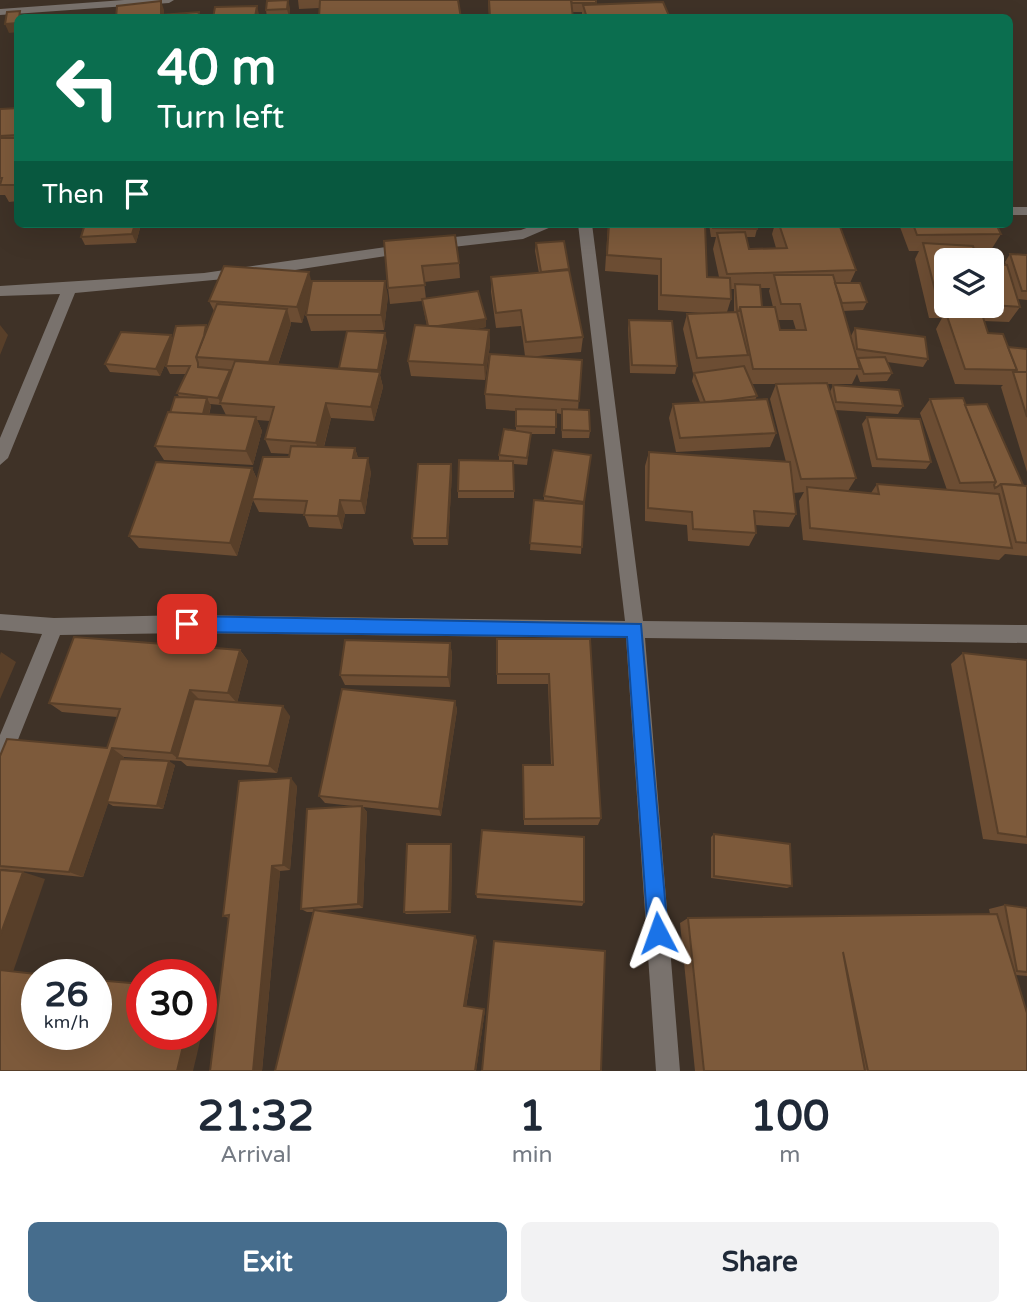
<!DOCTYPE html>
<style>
:root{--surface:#fff;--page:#f2f2f3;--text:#1f2937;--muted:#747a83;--accent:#466d8d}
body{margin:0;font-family:"Varela Round",sans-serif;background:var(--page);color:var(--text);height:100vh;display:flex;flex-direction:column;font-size:26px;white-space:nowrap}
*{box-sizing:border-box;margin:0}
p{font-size:23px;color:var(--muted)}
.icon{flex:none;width:38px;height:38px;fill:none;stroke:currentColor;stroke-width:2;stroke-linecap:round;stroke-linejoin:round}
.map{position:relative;height:1071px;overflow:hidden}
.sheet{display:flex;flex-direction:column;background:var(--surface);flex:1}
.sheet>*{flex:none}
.hud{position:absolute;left:14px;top:14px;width:999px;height:214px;border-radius:10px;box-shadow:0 7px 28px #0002;background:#0b6e4f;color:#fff;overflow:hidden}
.tools{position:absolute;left:934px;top:248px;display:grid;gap:14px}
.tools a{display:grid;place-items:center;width:70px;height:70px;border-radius:10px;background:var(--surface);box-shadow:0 7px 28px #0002;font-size:35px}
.speed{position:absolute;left:21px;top:959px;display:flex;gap:14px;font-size:35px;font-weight:700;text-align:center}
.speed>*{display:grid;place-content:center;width:91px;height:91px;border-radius:50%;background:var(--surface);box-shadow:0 7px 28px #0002;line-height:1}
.speed small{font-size:18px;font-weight:400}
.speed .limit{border:10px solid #d22;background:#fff;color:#111}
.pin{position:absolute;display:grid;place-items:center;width:60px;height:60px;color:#fff;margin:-30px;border-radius:14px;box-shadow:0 4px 10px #0006}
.me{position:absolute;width:77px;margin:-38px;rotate:356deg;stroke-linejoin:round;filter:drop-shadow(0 0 5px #0008)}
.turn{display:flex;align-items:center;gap:24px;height:147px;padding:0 28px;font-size:32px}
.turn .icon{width:91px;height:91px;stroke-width:2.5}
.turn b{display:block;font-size:49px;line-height:60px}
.then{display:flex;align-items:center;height:66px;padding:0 28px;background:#0003;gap:14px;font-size:26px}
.eta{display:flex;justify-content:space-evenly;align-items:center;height:119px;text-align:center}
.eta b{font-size:42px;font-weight:700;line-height:49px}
.action{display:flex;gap:14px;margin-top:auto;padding:14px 28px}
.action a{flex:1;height:80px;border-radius:10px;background:var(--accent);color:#fff;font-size:28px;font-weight:700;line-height:80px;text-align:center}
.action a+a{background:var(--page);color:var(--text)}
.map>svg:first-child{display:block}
</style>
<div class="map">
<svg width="1027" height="1071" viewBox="0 0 1027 1071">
<rect width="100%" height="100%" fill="#3f3227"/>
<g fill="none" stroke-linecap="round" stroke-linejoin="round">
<g fill="#79726d" fill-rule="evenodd">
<polygon points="124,0 174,0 169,3 0,15 0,9"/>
<rect x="1010" y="207" width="17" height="8"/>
<polygon points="537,224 558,224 523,239 435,249 428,244 435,239 521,230"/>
<polygon points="578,224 592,224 643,621 1027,625 1027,643 645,638 680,1071 656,1071 626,638 187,633 60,635 7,767 0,770 0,735 42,634 0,630 0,614 54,618 187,615 625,621"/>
<polygon points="407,244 412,246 412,252 256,276 75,293 8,458 0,465 0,438 60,294 0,296 0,286 204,273"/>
</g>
</g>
<g fill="#6c4d33" fill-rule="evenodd">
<polygon points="298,0 458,0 461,18 319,18 319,8 299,9"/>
<polygon points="488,0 596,0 596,4 670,18 582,18 582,12 573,12 573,18 489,18"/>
<polygon points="290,8 289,17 267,18 266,10"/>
<polygon points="18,108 18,201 9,202 5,195 0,195 0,109"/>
<polygon points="141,224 136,243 85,245 81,237"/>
<path d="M 608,224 L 707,277 L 719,277 L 713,249 L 716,237 L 711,237 L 709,224 L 757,224 L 757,229 L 755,237 L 746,237 L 749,249 L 776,248 L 772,234 L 775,224 L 839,224 L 856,270 L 850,283 L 867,302 L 863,310 L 843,311 L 851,339 L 851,336 L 855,328 L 928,359 L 923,367 L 887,362 L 892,373 L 887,381 L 860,382 L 857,374 L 852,384 L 827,384 L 830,392 L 833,385 L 903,406 L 898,414 L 835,410 L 856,478 L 848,491 L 871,493 L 877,484 L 947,490 L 920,413 L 930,399 L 965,405 L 1023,485 L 1027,486 L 1027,556 L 1005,554 L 999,560 L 803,540 L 799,501 L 804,492 L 794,493 L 796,514 L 789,527 L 755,525 L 756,533 L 749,546 L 688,541 L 687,525 L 645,521 L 645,466 L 649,452 L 786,462 L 770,399 L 776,384 L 782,384 L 751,384 L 757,396 L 755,400 L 776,433 L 770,447 L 676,452 L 669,418 L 673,404 L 700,402 L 692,381 L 694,373 L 700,372 L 693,373 L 683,329 L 687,314 L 702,313 L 658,310 L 658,275 L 605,271 ZM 760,288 L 770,288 L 769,291 L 773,307 L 762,307 ZM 731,289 L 734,289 L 734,312 L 727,312 L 731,299 ZM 777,320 L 793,320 L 796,330 L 780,330 Z"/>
<polygon points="901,224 996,224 1001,234 991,250 974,250 947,261 947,306 992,306 992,264 1006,265 1005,262 1010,254 1027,255 1027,300 1018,299 1020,307 1009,322 984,321 988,333 1008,347 1027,349 1027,472 1001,387 1003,385 955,384 936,329 942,318 929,318 915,259 919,251 909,251 900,227"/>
<polygon points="384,241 459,263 460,278 424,282 426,299 486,327 475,329 489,330 490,345 485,380 411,376 408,361 427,326 422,301 390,304 388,288"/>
<polygon points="536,243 569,270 583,337 581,352 528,357 582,360 578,410 590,431 589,438 562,438 561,414 556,413 555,434 531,434 527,465 514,464 514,498 458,498 458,491 499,460 499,455 516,431 516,411 486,409 485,394 525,356 521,326 496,328 491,292 491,277 539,273 535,251"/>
<path d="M 312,283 L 388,296 L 384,330 L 311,331 L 306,315 L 308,301 L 302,323 L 291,322 L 291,324 L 278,365 L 339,369 L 339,368 L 387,341 L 380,375 L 383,387 L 374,421 L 331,418 L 324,447 L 355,448 L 358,458 L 371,472 L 365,514 L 345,514 L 342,529 L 309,527 L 304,514 L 259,512 L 253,500 L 237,556 L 139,548 L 129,536 L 252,468 L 257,479 L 289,457 L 290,454 L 271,453 L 265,439 L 270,421 L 257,420 L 262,431 L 253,465 L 164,460 L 155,446 L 170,413 L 180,398 L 177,393 L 186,374 L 170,374 L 166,366 L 167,360 L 160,376 L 110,372 L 105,364 L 173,339 L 207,328 L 214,311 L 209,301 ZM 210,404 L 221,405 L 226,415 L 209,415 L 211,406 Z"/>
<polygon points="629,320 677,366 675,374 630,373 628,328"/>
<polygon points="867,417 931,462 926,469 872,467 862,424"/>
<polygon points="591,455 584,504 581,554 530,550 534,500 544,501 544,496"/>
<polygon points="452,472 448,545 414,545 412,538"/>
<polygon points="590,639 601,818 598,825 524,825 523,765 551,765 548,684 497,684 497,674"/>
<polygon points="450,643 452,654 450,687 345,685 340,675"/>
<polygon points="240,650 248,661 237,703 290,716 277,773 187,766 181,761 124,757 123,759 175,765 163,809 113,806 108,803 83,877 0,869 0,756 107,748 117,717 62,712 49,703"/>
<polygon points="963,653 1027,660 1027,844 983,839 951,664"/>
<polygon points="455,701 457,710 441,816 363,807 367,812 363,908 320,911 477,940 466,1007 485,1010 476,1071 275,1071 314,912 307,912 301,909 353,806 325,803 319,796"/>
<polygon points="297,786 290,870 280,871 262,1071 210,1071 229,918 223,916"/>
<polygon points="714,834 792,886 787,888 711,878 711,837"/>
<polygon points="451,844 452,847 451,913 406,914 404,912"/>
<polygon points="476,894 584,902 582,906 477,898"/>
<polygon points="1005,905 1027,908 1027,976 1015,975 1027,1071 695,1071 680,923 688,918 990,914 989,909"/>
</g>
<g fill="#583f29">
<polygon points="288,0 290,8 289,17 287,9"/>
<polygon points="161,1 164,10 164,18 161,18"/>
<polygon points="257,6 259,14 258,18 255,18"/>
<polygon points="18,23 18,32 9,33 5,24"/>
<polygon points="135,224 141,224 136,243 132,234"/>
<polygon points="309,272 313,288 302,323 297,307"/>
<polygon points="385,281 388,296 384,330 381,315"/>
<polygon points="287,309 291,324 274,377 269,362"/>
<polygon points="486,319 486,327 430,336 429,328"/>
<polygon points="0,325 8,335 0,355"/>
<polygon points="489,330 490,345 485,380 484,365"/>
<polygon points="385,333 387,341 380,375 383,387 374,421 371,407 379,375 378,370"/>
<polygon points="171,335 175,343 160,376 156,369"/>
<polygon points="230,370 233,378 221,403 218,398"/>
<polygon points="207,398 211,406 205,426 202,418"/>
<polygon points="326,403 331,418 321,457 316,443"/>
<polygon points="256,417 262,431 253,465 246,451"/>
<polygon points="355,448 359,462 353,458"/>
<polygon points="368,458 371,472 365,514 361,501"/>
<polygon points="451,464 452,472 448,545 447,538"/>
<polygon points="252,468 258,482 237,556 230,543"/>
<polygon points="340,500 345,514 342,529 338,516"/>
<polygon points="450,643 452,654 450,687 448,677"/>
<polygon points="240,650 248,661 237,703 228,693"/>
<polygon points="1,652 16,662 0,699 0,655"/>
<polygon points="190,690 199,699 177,758 171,753"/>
<polygon points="455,701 457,710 441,816 439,809"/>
<polygon points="283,706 290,716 277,773 269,766"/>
<polygon points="112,748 124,757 83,877 69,872"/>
<polygon points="169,761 175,765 163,809 157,806"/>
<polygon points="291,778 297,786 290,870 283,865"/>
<polygon points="362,806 367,812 363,908 358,904"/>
<polygon points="451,844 452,847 451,913 449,911"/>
<polygon points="272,866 280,871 262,1071 253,1071"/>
<polygon points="23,872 45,879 13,972 0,971 0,936"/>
<polygon points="475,936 477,940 466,1007 464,1006"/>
<polygon points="201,990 212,991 193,1071 177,1071 186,1034 201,1034"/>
<polygon points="484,1009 485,1010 476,1071 475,1071"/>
</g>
<g fill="#7d5a3b" stroke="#583f29" stroke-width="2">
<polygon points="288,0 287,9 266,10 267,1"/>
<polygon points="320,0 458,0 461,18 319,18"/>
<polygon points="489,0 571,0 573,18 504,18 504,15 490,16"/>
<polygon points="571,0 596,0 596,3 572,3"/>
<polygon points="161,1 161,15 116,18 117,6"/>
<polygon points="663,2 670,18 587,18 583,5"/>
<polygon points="257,6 255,17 213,18 215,7"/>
<polygon points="20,11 19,18 18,18 18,23 5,24 7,12"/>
<polygon points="199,12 198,18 120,18"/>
<polygon points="18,108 18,135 0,136 0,109"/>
<polygon points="0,138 18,138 18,185 0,185 2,178 0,178"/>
<polygon points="85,224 135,224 132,234 81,237"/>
<polygon points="609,224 705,224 707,277 730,278 731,299 661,295 661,259 607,255"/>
<polygon points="712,224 757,224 757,229 713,228"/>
<polygon points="779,224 839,224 856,270 727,274 717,233 745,232 749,249 787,248"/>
<polygon points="913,224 996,224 1001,234 917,235"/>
<polygon points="455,235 459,263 422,266 425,285 388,288 384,241"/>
<polygon points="564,241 569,269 541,272 536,243"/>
<polygon points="923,243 973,246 977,261 947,261 947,303 938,302"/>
<polygon points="1010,254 1027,255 1027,291 1022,291"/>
<polygon points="992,264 1007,265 1020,307 992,305"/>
<polygon points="224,266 309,272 297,307 209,301"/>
<polygon points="569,270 583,337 526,342 521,310 496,313 491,277"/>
<polygon points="774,275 833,275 860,369 753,369 740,307 775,307 780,330 806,330 800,304 781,304"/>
<polygon points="312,281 385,281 381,315 306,315"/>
<polygon points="835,283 860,283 867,302 842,303"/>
<polygon points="735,284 760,285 762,307 740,307 739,311 737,311"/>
<polygon points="478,291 486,319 438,326 428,326 422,299"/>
<polygon points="217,304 287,309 269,362 196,357"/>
<polygon points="737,312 748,355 697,358 687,314"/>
<polygon points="946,313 982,314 988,333 1003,334 1017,370 965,369"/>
<polygon points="629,320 672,321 677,366 632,365"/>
<polygon points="206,325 204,336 196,357 198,363 198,367 230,370 218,398 177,393 190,366 166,366 176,326"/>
<polygon points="415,325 489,330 484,365 408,361"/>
<polygon points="855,328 925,337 928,359 857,349"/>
<polygon points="347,331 385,333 378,370 339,368"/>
<polygon points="121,332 171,335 156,369 105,364"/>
<polygon points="1008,347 1027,349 1027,372 1015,372 1017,370"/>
<polygon points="490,354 582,360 579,401 485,394"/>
<polygon points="885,357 892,373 864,374 858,358"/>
<polygon points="235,361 380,372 371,407 326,403 316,443 265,439 274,407 220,403"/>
<polygon points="744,366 757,396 721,401 705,402 694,373"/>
<polygon points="1013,372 1027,372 1027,417"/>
<polygon points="827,383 856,478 801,479 776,384"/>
<polygon points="833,385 899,390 903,406 836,402"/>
<polygon points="175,397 207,398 203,414 170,413"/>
<polygon points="963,398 996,482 960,483 930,399"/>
<polygon points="767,399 776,433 680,438 673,404"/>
<polygon points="987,404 1023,485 1001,484 997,487 995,488 994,485 996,482 965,405"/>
<polygon points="516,409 556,410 556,427 516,426"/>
<polygon points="562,409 589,410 590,431 562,430"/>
<polygon points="168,412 256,417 246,451 155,446"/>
<polygon points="867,417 920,419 931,462 877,459"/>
<polygon points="504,429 531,433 527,458 499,455"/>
<polygon points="291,446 355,448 353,458 368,458 361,501 340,500 338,516 304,515 307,501 252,499 263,457 289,457"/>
<polygon points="553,450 591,455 584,502 544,496"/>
<polygon points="649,452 790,462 796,514 754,511 756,533 693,529 692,512 648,508"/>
<polygon points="459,460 513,461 514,491 458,491"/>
<polygon points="156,462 252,468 230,543 129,536"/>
<polygon points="418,464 451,464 447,538 412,538"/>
<polygon points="877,484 999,494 1012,548 810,528 807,487 879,494"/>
<polygon points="1001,484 1027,486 1027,543 1016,542"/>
<polygon points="534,500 584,504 582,547 530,543"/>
<polygon points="74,637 240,650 228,693 190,690 171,753 112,748 69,872 0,866 0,756 7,739 107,748 120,709 49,703"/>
<polygon points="497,639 590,639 601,818 524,819 523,765 553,765 549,674 497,674"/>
<polygon points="345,640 450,643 448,677 340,675"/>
<polygon points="963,653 1027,660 1027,837 998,833"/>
<polygon points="342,689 455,701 439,809 319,796"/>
<polygon points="194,699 283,706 269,766 177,758"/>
<polygon points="120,759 169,761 157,806 107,802"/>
<polygon points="291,778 283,865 272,866 253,1071 210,1071 229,915 223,916 239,781"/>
<polygon points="362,806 358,904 301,909 307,809"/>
<polygon points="482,830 584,837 584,902 476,894"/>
<polygon points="714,834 790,844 792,886 714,876"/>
<polygon points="407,844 451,844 449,911 404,912"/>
<polygon points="0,870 23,872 0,936"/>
<polygon points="1005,905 1027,908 1027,972 1017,971"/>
<polygon points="314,910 475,936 464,1006 484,1009 475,1071 275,1071"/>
<polygon points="997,914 1027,1013 1027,1071 868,1071 843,952 865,1071 704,1071 688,918"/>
<polygon points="494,941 605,951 601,1071 482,1071"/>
<polygon points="0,970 45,975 37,975 37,1034 96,1034 96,980 142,984 142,1034 186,1034 177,1071 0,1071"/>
</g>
<polygon fill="#1a73e8" stroke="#114b97" stroke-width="2" points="187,616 641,624 668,933 665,940 658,943 651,940 648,933 627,637 187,632 178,624"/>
</svg>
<div class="tools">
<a><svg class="icon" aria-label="layers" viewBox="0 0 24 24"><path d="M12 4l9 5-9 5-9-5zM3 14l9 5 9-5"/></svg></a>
</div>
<div class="speed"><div>26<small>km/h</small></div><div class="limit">30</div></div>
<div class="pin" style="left:187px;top:624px;background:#d93025"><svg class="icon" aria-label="arrive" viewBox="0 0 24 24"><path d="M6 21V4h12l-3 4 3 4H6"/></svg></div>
<svg class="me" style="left:658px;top:933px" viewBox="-20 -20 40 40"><path d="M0-17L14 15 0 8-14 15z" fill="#1a73e8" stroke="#fff" stroke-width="4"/></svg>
<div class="hud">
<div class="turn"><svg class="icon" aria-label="left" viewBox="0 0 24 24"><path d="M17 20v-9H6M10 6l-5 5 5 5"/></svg><div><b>40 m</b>Turn left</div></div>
<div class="then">Then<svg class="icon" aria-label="arrive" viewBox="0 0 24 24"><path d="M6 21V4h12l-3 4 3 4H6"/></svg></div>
</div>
</div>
<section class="sheet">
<div class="eta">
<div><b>21:32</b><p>Arrival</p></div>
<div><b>1</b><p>min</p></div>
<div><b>100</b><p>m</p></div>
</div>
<div class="action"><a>Exit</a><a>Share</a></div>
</section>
